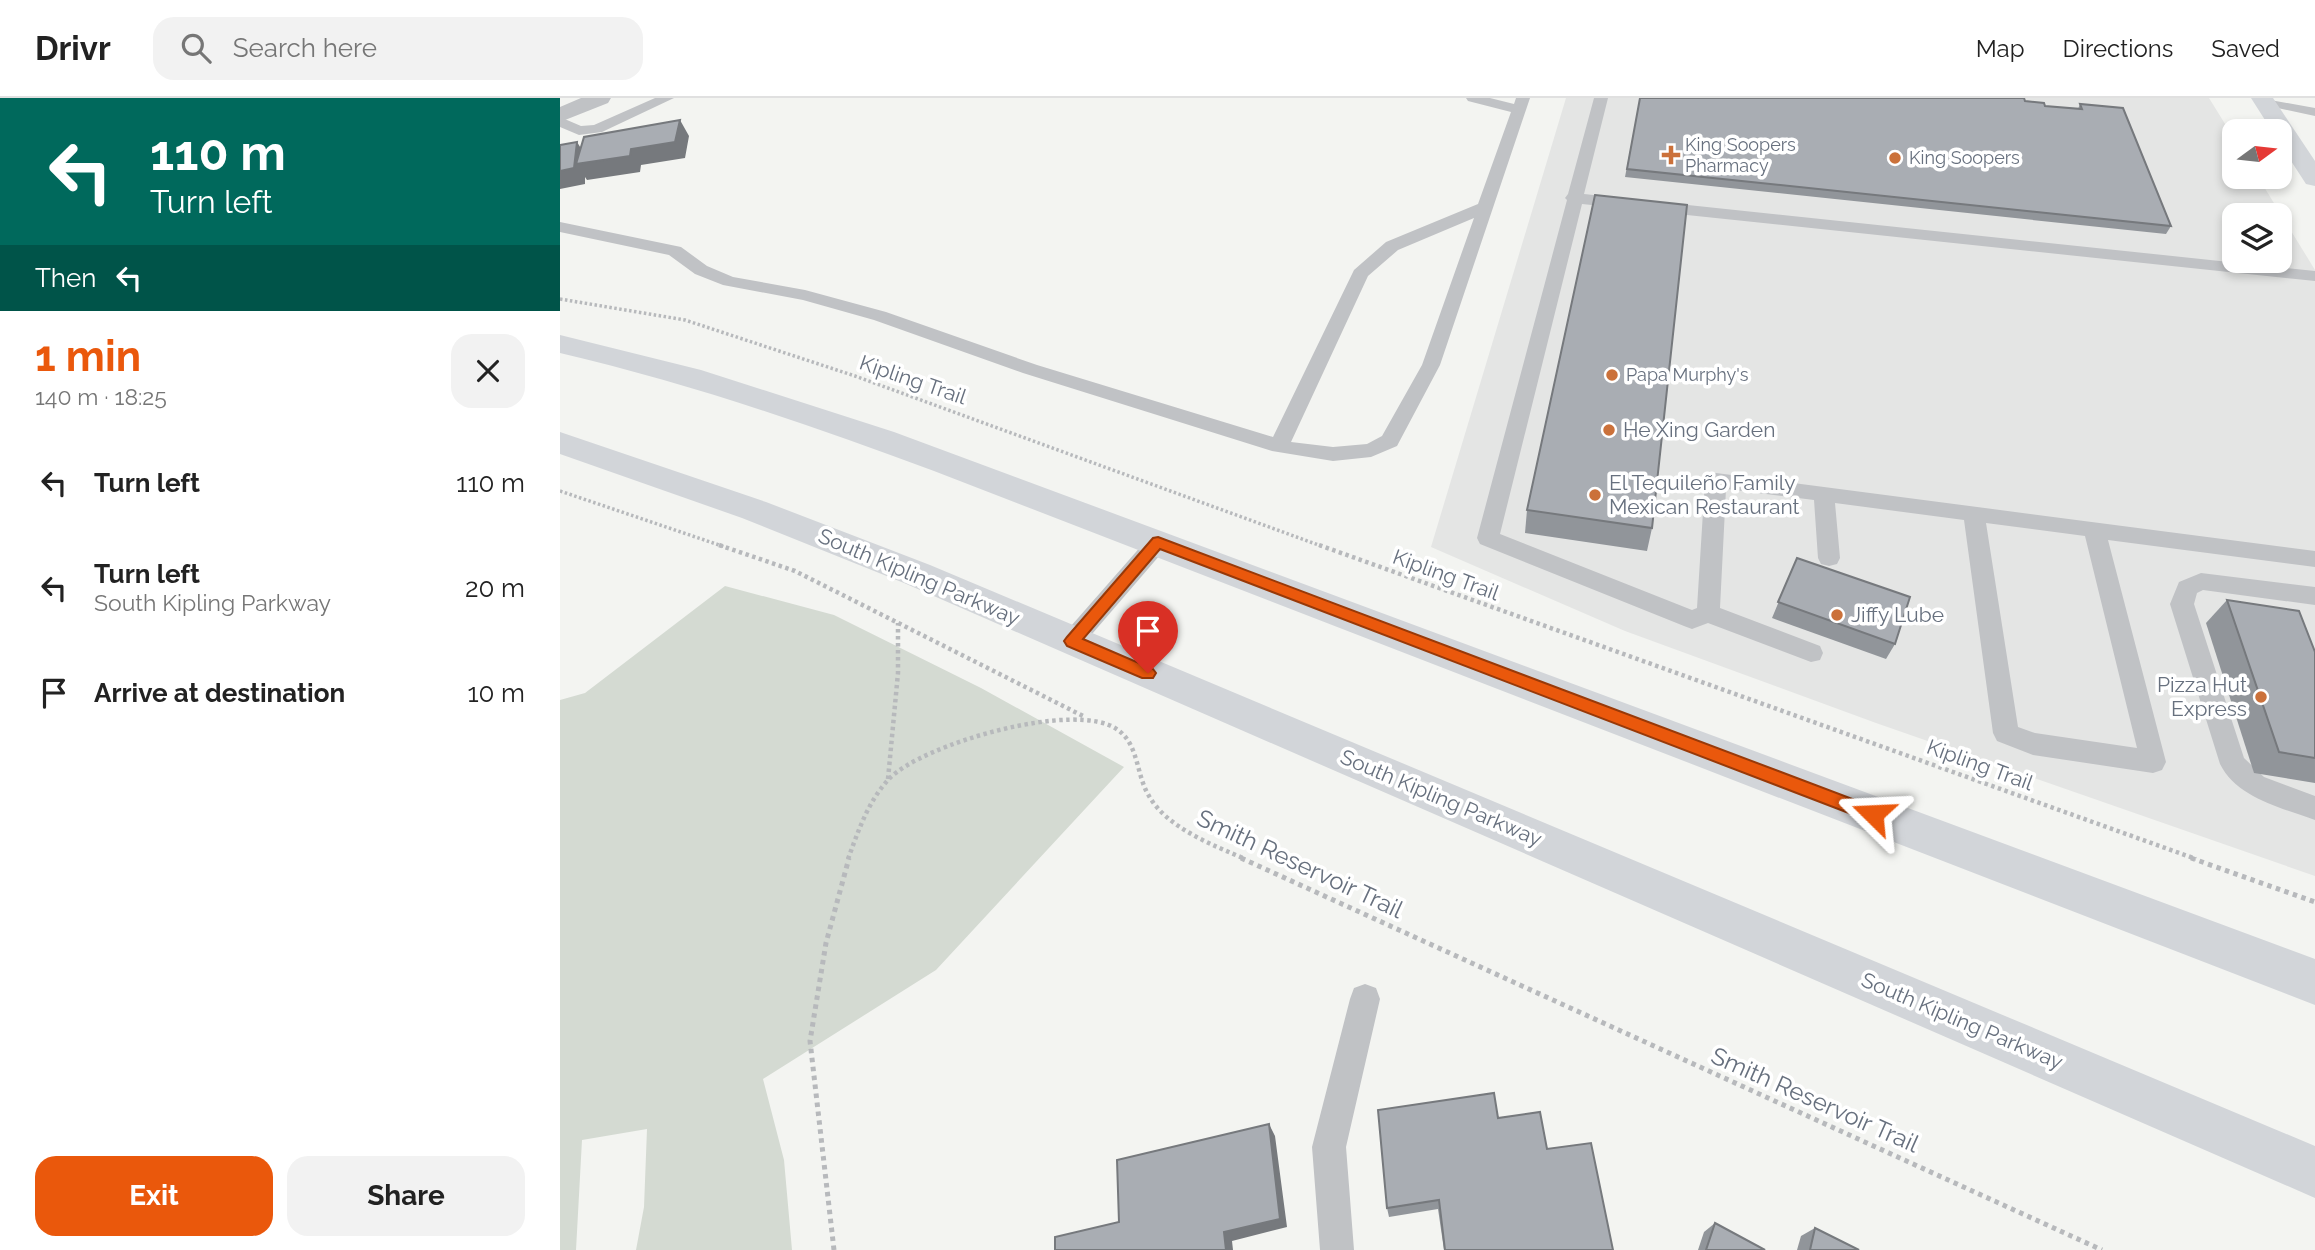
<!DOCTYPE html>
<meta charset="utf-8">
<style>
:root{--surface:#fff;--page:#f2f2f2;--text:#222;--muted:#767676;--line:#e0e0e0;--accent:#ea580c}
body{margin:0;font-family:Raleway,sans-serif;background:var(--page);color:var(--text);height:100vh;display:flex;flex-direction:column;font-size:26px;white-space:nowrap}
*{box-sizing:border-box;margin:0}
p{font-size:23px;color:var(--muted)}
.icon{flex:none;width:38px;height:38px;fill:none;stroke:currentColor;stroke-width:2;stroke-linecap:round;stroke-linejoin:round}
.map{position:relative;flex:1;overflow:hidden}
.side{display:flex;flex-direction:column;background:var(--surface);width:560px}
.side>*{flex:none}
.banner{background:#00695c;color:#fff;overflow:hidden}
.needle{width:46px;rotate:75deg}
.controls{position:absolute;left:1662px;top:21px;display:grid;gap:14px}
.controls a{display:grid;place-items:center;width:70px;height:70px;border-radius:14px;background:var(--surface);box-shadow:0 4px 10px #0003;font-size:35px}
.pin{position:absolute;display:grid;place-items:center;width:60px;height:60px;color:#fff;margin:-72px -30px;border-radius:50% 50% 50% 0;rotate:-45deg;box-shadow:0 0 7px #0007}
.pin .icon{rotate:45deg}
.me{position:absolute;width:77px;margin:-38px;rotate:291deg;stroke-linejoin:round;filter:drop-shadow(0 0 5px #0008)}
.turn{display:flex;align-items:center;gap:24px;height:147px;padding:0 35px;font-size:32px}
.turn .icon{width:91px;height:91px;stroke-width:2.5}
.turn b{display:block;font-size:49px;line-height:60px}
.then{display:flex;align-items:center;height:66px;padding:0 35px;background:#0003;gap:14px;font-size:26px}
.round{display:grid;place-items:center;flex:none;width:74px;height:74px;border-radius:21px;background:var(--page)}
.overview{display:flex;align-items:center;justify-content:space-between;height:119px;padding:0 35px}
h1{font-size:42px;font-weight:700;line-height:52px;color:var(--accent)}
.primary-button{display:flex;gap:14px;margin-top:auto;padding:14px 35px}
.primary-button a{flex:1;height:80px;border-radius:21px;background:var(--accent);color:#fff;font-size:28px;font-weight:700;line-height:80px;text-align:center}
.primary-button a+a{background:var(--page);color:var(--text)}
ul{padding:0;list-style:none}
li{display:flex;align-items:center;gap:21px;height:105px;padding:0 35px}
li div{flex:1}
li b{display:block;font-size:26px}
li em{font-style:normal}
header{display:flex;align-items:center;gap:42px;box-sizing:border-box;height:98px;padding:0 35px;background:var(--surface);border-bottom:2px solid var(--line)}
header strong{font-size:33px}
nav{display:flex;gap:38px;margin-inline-start:auto;font-size:24px}
.search{width:490px;height:63px;background:var(--page);display:flex;align-items:center;gap:18px;box-sizing:border-box;padding:0 24px;border-radius:21px;color:var(--muted);font-size:26px}
main{display:flex;flex:1;min-height:0}
.map>svg:first-child{display:block}
</style>
<header>
<strong>Drivr</strong>
<div class="search"><svg class="icon" aria-label="search" viewBox="0 0 24 24"><circle cx="10" cy="10" r="6"/><path d="M15 15l6 6"/></svg>Search here</div>
<nav><a>Map</a><a>Directions</a><a>Saved</a></nav>
</header>
<main>
<section class="side">
<div class="banner">
<div class="turn"><svg class="icon" aria-label="left" viewBox="0 0 24 24"><path d="M17 20v-9H6M10 6l-5 5 5 5"/></svg><div><b>110 m</b>Turn left</div></div>
<div class="then">Then<svg class="icon" aria-label="left" viewBox="0 0 24 24"><path d="M17 20v-9H6M10 6l-5 5 5 5"/></svg></div>
</div>
<div class="overview"><div><h1>1 min</h1><p>140 m · 18:25</p></div><a class="round"><svg class="icon" aria-label="close" viewBox="0 0 24 24"><path d="M6 6l12 12M18 6L6 18"/></svg></a></div>
<ul>
<li><svg class="icon" aria-label="left" viewBox="0 0 24 24"><path d="M17 20v-9H6M10 6l-5 5 5 5"/></svg><div><b>Turn left</b></div><em>110 m</em></li>
<li><svg class="icon" aria-label="left" viewBox="0 0 24 24"><path d="M17 20v-9H6M10 6l-5 5 5 5"/></svg><div><b>Turn left</b><p>South Kipling Parkway</p></div><em>20 m</em></li>
<li><svg class="icon" aria-label="arrive" viewBox="0 0 24 24"><path d="M6 21V4h12l-3 4 3 4H6"/></svg><div><b>Arrive at destination</b></div><em>10 m</em></li>
</ul>
<div class="primary-button"><a>Exit</a><a>Share</a></div>
</section>
<div class="map">
<svg width="1755" height="1152" viewBox="0 0 1755 1152">
<rect width="100%" height="100%" fill="#f3f4f1"/>
<path fill="#e4e5e4" fill-rule="evenodd" d="M 1006,0 L 1649,0 L 1675,42 L 1675,79 L 1698,79 L 1755,172 L 1755,778 L 1316,625 L 1065,533 L 871,449 ZM 1675,117 L 1720,117 L 1720,163 L 1675,163 Z"/>
<polygon fill="#d4dad2" points="165,488 274,517 421,590 564,669 376,872 203,981 224,1062 232,1152 76,1152 84,1109 87,1031 22,1042 16,1152 0,1152 0,602 25,595"/>
<g fill="none" stroke-linecap="round" stroke-linejoin="round">
<g stroke="#b7b9bc" stroke-width="3.5" stroke-dasharray="2.5 2.5" stroke-linecap="butt">
<polyline points="0,201 125,222 295,278 764,449"/>
<polyline points="0,393 165,449"/>
</g>
<g stroke="#b7b9bc" stroke-width="4.5" stroke-dasharray="3.5 3.5" stroke-linecap="butt">
<polyline points="159,447 235,473 525,619"/>
<polyline points="759,447 1636,761"/>
<polyline points="328,681 338,575 338,525"/>
<path d="M 288,761 C 298,734 308,703 329,681 C 362,646 517,601 558,632 C 579,647 576,677 589,698 C 607,730 653,747 685,761"/>
</g>
<g stroke="#b7b9bc" stroke-width="5" stroke-dasharray="4.5 4.5" stroke-linecap="butt">
<polyline points="681,760 1542,1152"/>
<polyline points="1631,760 1755,804"/>
<polyline points="274,1152 250,943 266,845 289,760"/>
</g>
<g fill="#c0c2c5" fill-rule="evenodd">
<polygon points="95,0 114,0 42,34 19,37 0,29 0,19 21,28 34,27"/>
<path d="M 906,0 L 930,0 L 954,6 L 956,0 L 970,0 L 880,267 L 837,348 L 811,359 L 773,363 L 712,353 L 463,275 L 314,222 L 243,202 L 163,187 L 135,176 L 109,157 L 0,134 L 0,124 L 121,149 L 147,168 L 173,179 L 245,192 L 326,214 L 477,267 L 713,339 L 794,172 L 826,144 L 918,106 L 951,14 L 908,3 ZM 914,120 L 862,267 L 822,338 L 807,346 L 773,349 L 731,344 L 808,178 L 838,152 Z"/>
<path d="M 1034,0 L 1048,0 L 1024,96 L 1755,173 L 1755,183 L 1022,106 L 940,436 L 1132,512 L 1137,510 L 1145,382 L 1149,377 L 1156,375 L 1755,453 L 1755,469 L 1548,442 L 1606,664 L 1602,672 L 1593,675 L 1473,657 L 1437,643 L 1433,635 L 1404,422 L 1275,405 L 1280,460 L 1277,466 L 1269,468 L 1261,466 L 1258,460 L 1254,402 L 1166,391 L 1160,510 L 1260,548 L 1263,555 L 1260,562 L 1251,564 L 1148,525 L 1132,531 L 1124,528 L 920,446 L 917,440 L 1007,102 L 1005,100 L 1008,96 ZM 1426,425 L 1525,438 L 1577,650 L 1475,635 L 1458,629 Z"/>
<polygon points="1699,0 1755,10 1755,18 1699,6"/>
<polygon points="598,436 606,438 609,444 606,450 520,550 512,552 504,550 500,543 504,536 590,438"/>
<path d="M 1641,475 L 1755,489 L 1755,507 L 1643,492 L 1637,495 L 1634,506 L 1684,660 L 1704,679 L 1755,698 L 1755,722 C 1722,710 1677,700 1660,666 L 1610,506 L 1619,484 Z"/>
<polygon points="805,886 816,890 820,901 786,1049 794,1152 760,1152 752,1049 790,901 794,890"/>
</g>
<polygon fill="#c0c2c5" fill-rule="evenodd" points="21,0 51,0 48,5 0,24 0,9"/>
<polygon fill="#d2d5d9" fill-rule="evenodd" points="1691,0 1713,0 1755,63 1755,88 1746,86 1720,46 1720,33 1712,33"/>
<g fill="#d2d5d9" fill-rule="evenodd">
<path d="M 0,237 L 141,272 L 334,334 L 1755,861 L 1755,907 L 374,373 C 251,327 128,285 0,255 Z"/>
<polygon points="0,334 206,404 370,467 1755,1048 1755,1100 344,485 182,420 0,356"/>
</g>
</g>
<g fill="#91959a">
<polygon points="1080,0 1465,3 1485,8 1518,11 1520,6 1611,128 1606,136 1065,79"/>
<polygon points="967,412 1092,430 1087,453 965,435"/>
<polygon points="1237,460 1335,546 1326,561 1212,520"/>
<polygon points="1667,502 1755,554 1755,685 1694,675 1646,525"/>
<polygon points="938,1020 987,1051 1053,1152 884,1152 878,1111 829,1119 827,1110"/>
<polygon points="1155,1125 1205,1152 1138,1152 1144,1134"/>
<polygon points="1255,1130 1299,1152 1237,1152 1241,1138"/>
</g>
<g fill="#76797d">
<polygon points="120,22 129,38 125,60 81,67 80,74 27,82 25,79 25,86 0,91 0,73 17,44 27,60 71,51"/>
<polygon points="709,1026 715,1038 727,1129 672,1143 673,1152 666,1152 664,1134"/>
</g>
<g fill="#a9adb3" stroke="#76797d" stroke-width="2">
<polygon points="1080,0 1464,0 1465,3 1484,5 1485,8 1522,11 1520,6 1563,10 1611,128 1067,71"/>
<polygon points="120,22 115,44 71,51 70,58 16,66 24,39"/>
<polygon points="17,44 14,70 0,73 0,47"/>
<polygon points="1035,97 1127,107 1092,430 967,412"/>
<polygon points="1237,460 1350,499 1335,546 1218,504"/>
<polygon points="1667,502 1739,513 1755,554 1755,660 1719,654"/>
<polygon points="934,995 938,1020 980,1014 987,1051 1031,1045 1053,1152 885,1152 879,1102 827,1110 818,1012"/>
<polygon points="709,1026 720,1121 664,1134 666,1152 495,1152 495,1139 559,1124 557,1062"/>
<polygon points="1155,1125 1205,1152 1146,1152"/>
<polygon points="1255,1130 1299,1152 1250,1152"/>
</g>
<polygon fill="#ea580c" stroke="#983908" stroke-width="2" points="598,439 1319,711 1322,716 1319,722 1313,724 1307,722 600,451 523,541 593,571 596,575 593,580 582,580 507,548 504,543 507,539 593,440"/>
<g fill="#cb713a" stroke="#fff" stroke-width="2.5">
<path d="M1107.5 46.5h7v7h7v7h-7v7h-7v-7h-7v-7h7z"/>
<circle cx="1335" cy="60" r="7"/>
<circle cx="1052" cy="277" r="7"/>
<circle cx="1049" cy="332" r="7"/>
<circle cx="1035" cy="397" r="7"/>
<circle cx="1277" cy="517" r="7"/>
<circle cx="1701" cy="599" r="7"/>
</g>
<g text-anchor="middle" stroke-width="7" stroke-linejoin="round" paint-order="stroke">
<g font-size="18" fill="#67707e" stroke="#fff" text-anchor="start">
<text x="1125" y="53">King Soopers<tspan x="1125" dy="21">Pharmacy</tspan></text>
<text x="1349" y="66">King Soopers</text>
<text x="1066" y="283">Papa Murphy's</text>
</g>
<g font-size="21" fill="#67707e" stroke="#fff">
<text transform="translate(353 282) rotate(19)" y="7">Kipling Trail</text>
<text transform="translate(886 477) rotate(20)" y="7">Kipling Trail</text>
<text transform="translate(359 479) rotate(23)" y="7">South Kipling Parkway</text>
<text transform="translate(1420 667) rotate(20)" y="7">Kipling Trail</text>
<text transform="translate(881 700) rotate(23)" y="7">South Kipling Parkway</text>
<text transform="translate(1402 923) rotate(23)" y="7">South Kipling Parkway</text>
</g>
<g font-size="21" fill="#67707e" stroke="#fff" text-anchor="start">
<text x="1063" y="339">He Xing Garden</text>
<text x="1049" y="392">El Tequileño Family<tspan x="1049" dy="24">Mexican Restaurant</tspan></text>
<text x="1291" y="524">Jiffy Lube</text>
<text x="1687" y="594" text-anchor="end">Pizza Hut<tspan x="1687" dy="24">Express</tspan></text>
</g>
<g font-size="24" fill="#67707e" stroke="#fff">
<text transform="translate(740 766) rotate(25)" y="8">Smith Reservoir Trail</text>
<text transform="translate(1255 1002) rotate(24)" y="8">Smith Reservoir Trail</text>
</g>
</g>
</svg>
<div class="controls">
<a><svg class="needle" viewBox="-14 -14 28 28"><path d="M0-13l5 13h-10z" fill="#e53935"/><path d="M0 13l5-13h-10z" fill="#767676"/></svg></a>
<a><svg class="icon" aria-label="layers" viewBox="0 0 24 24"><path d="M12 4l9 5-9 5-9-5zM3 14l9 5 9-5"/></svg></a>
</div>
<div class="pin" style="left:588px;top:575px;background:#d93025"><svg class="icon" aria-label="arrive" viewBox="0 0 24 24"><path d="M6 21V4h12l-3 4 3 4H6"/></svg></div>
<svg class="me" style="left:1313px;top:716px" viewBox="-20 -20 40 40"><path d="M0-17L14 15 0 8-14 15z" fill="#ea580c" stroke="#fff" stroke-width="4"/></svg>
</div>
</main>
